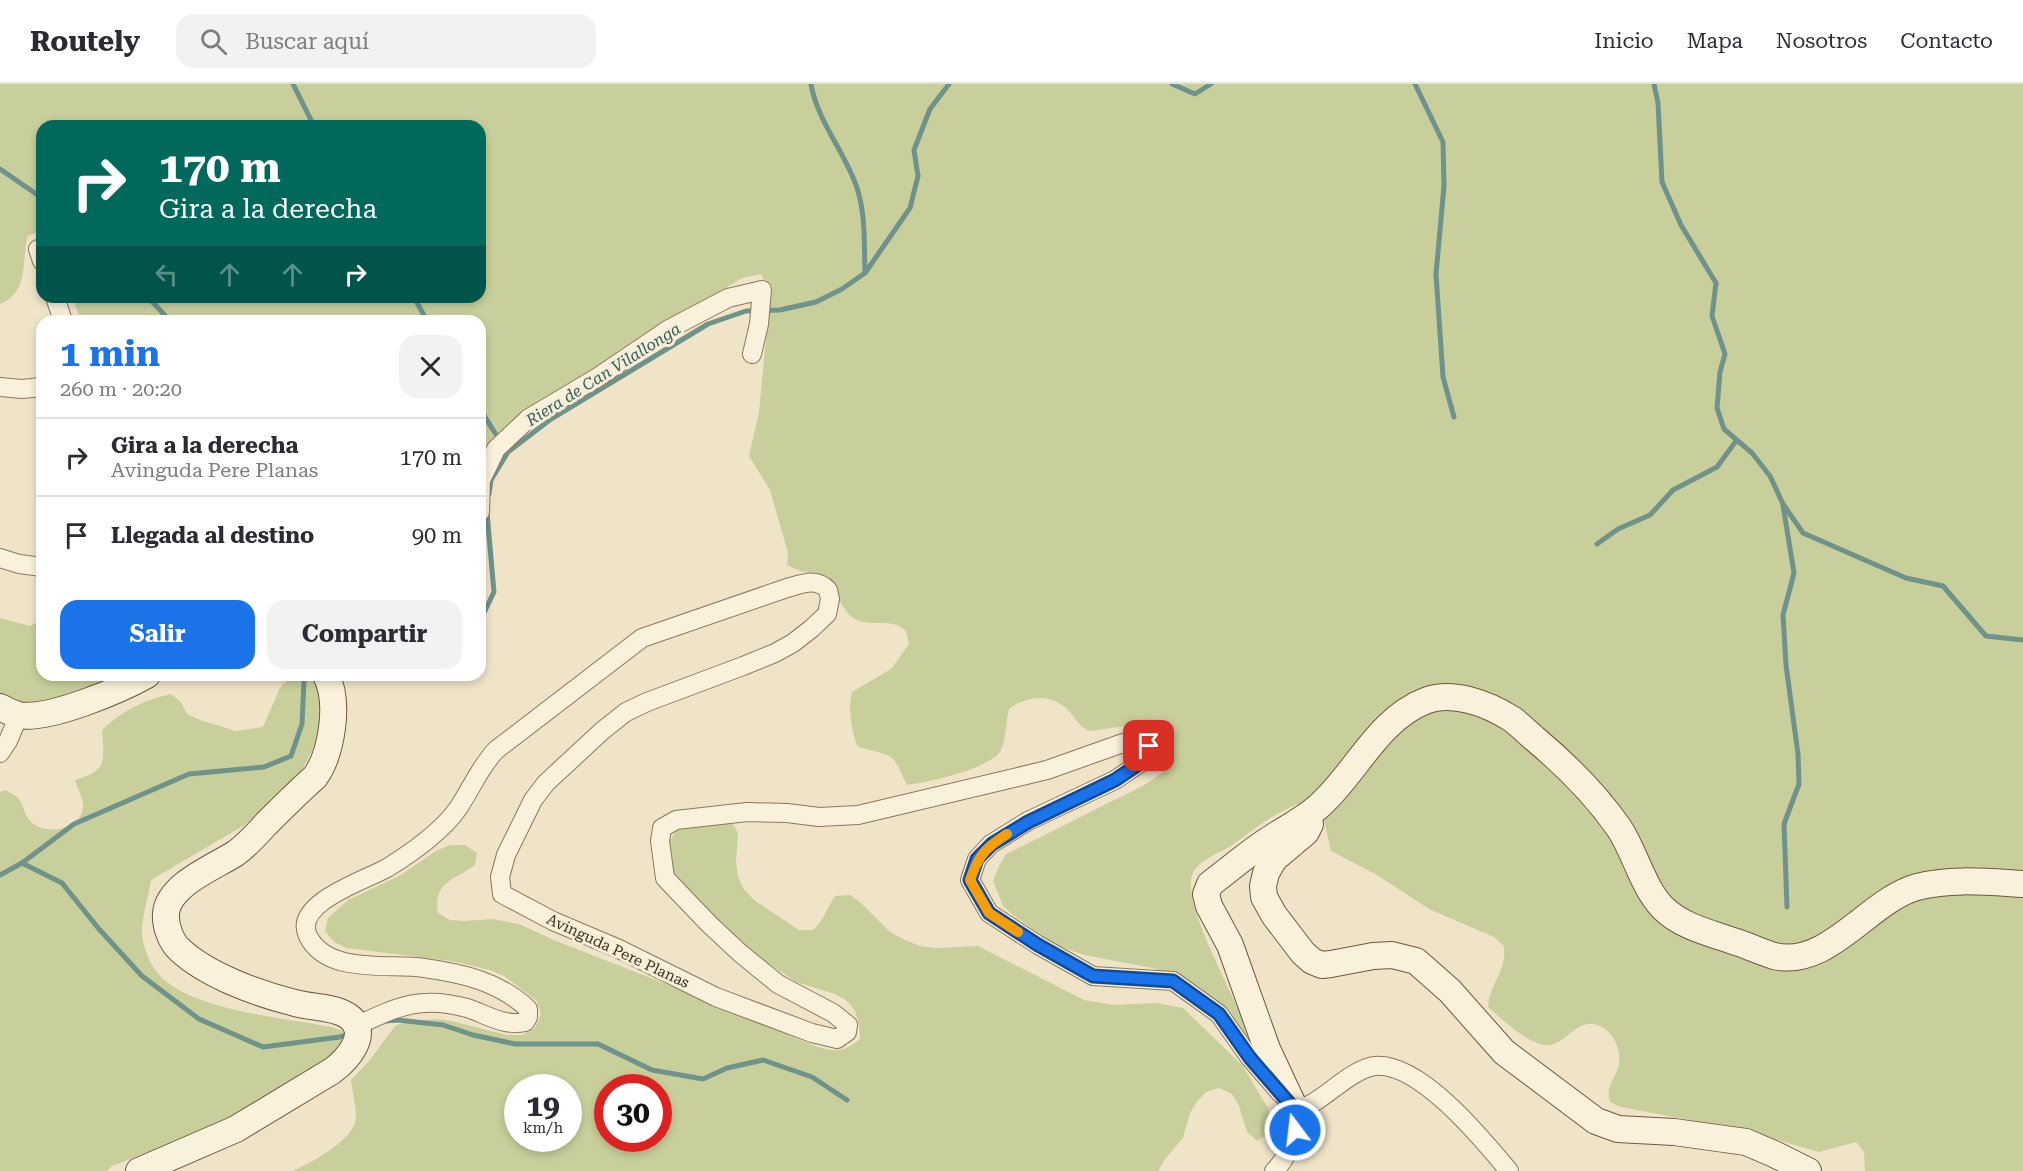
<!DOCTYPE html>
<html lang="es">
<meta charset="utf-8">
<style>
:root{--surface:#fff;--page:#f2f2f3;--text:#2b2b33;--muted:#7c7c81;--line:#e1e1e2;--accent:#1a73e8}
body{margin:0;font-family:"Roboto Serif",serif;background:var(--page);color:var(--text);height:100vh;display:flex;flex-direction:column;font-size:22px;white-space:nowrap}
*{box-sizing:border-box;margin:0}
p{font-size:20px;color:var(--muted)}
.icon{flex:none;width:33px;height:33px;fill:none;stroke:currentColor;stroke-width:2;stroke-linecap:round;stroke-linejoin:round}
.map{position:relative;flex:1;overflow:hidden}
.side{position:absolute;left:36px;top:231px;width:450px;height:366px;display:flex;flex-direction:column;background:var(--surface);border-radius:18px;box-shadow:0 3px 9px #0003}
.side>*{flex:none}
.guide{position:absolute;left:36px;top:36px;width:450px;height:183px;border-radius:18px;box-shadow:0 3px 9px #0003;background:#00695c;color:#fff;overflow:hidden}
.speed{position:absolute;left:504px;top:990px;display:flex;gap:12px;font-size:30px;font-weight:700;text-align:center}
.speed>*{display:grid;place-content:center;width:78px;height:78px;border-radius:50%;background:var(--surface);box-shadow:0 3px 9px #0003;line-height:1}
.speed small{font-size:15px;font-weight:400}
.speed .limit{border:9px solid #d22;background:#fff;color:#111}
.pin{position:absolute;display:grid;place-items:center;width:51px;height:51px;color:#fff;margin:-26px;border-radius:12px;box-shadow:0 3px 9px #0006}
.me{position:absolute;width:66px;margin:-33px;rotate:345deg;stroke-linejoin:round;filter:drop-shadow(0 0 4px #0008)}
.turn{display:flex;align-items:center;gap:21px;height:126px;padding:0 24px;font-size:27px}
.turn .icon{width:78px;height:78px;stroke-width:2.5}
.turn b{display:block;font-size:42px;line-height:51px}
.lanes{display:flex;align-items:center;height:57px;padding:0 24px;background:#0003;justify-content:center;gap:30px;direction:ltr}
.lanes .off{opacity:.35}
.round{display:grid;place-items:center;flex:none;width:63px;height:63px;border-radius:18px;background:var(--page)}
.summary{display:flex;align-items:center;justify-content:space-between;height:102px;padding:0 24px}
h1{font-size:36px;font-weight:700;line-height:45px;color:var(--accent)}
.action{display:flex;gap:12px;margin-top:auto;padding:12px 24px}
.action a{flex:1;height:69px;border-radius:18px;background:var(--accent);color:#fff;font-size:24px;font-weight:700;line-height:69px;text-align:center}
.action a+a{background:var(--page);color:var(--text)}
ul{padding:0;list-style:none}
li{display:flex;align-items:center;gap:18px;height:78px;padding:0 24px;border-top:2px solid var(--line)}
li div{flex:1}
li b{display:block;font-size:22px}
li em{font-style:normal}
header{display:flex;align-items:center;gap:36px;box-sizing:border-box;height:84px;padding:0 30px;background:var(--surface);border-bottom:2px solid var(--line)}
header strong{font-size:28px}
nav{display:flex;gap:33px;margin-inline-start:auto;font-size:21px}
.search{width:420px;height:54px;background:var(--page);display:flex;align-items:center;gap:15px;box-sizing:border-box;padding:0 21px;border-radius:18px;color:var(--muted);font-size:22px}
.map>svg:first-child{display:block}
</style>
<header>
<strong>Routely</strong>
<div class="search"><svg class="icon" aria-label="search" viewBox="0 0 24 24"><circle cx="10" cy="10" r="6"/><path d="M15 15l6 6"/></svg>Buscar aquí</div>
<nav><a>Inicio</a><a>Mapa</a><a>Nosotros</a><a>Contacto</a></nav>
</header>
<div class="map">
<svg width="2023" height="1087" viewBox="0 0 2023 1087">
<rect width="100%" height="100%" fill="#f0e4c8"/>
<g fill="#c9cf9b" fill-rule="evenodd">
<path d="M 0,0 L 2023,0 L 2023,1087 L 1865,1087 L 1864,1068 L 1856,1058 L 1819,1068 L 1724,1041 L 1710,1040 L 1621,1023 L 1610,1018 C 1609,1014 1608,1009 1609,1005 C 1613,991 1621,987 1619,970 C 1617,960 1614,952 1606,946 C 1579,925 1567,964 1545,961 C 1526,959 1502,935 1488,923 C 1490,899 1507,887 1504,862 L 1494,853 L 1429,825 L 1377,791 L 1331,767 L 1324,736 L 1297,720 C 1285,726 1272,732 1261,740 C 1251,747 1241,755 1231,762 C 1219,769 1201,775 1194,787 C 1176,817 1241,918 1249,954 L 1239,944 L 1224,922 L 1201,905 L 1177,892 L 1152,884 L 1084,871 L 1058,862 L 1046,855 L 1013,831 L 1003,822 L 993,797 L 999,782 L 1006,770 C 1037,755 1067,740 1098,724 C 1119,713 1159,698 1172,677 C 1176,669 1172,658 1170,650 C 1144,634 1116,645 1088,647 C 1077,640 1077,636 1069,627 C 1052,609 1027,611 1009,625 C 1006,636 1006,656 1001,666 C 993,684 926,699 907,701 C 903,694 899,681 893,675 C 884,667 868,667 857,662 C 851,643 848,627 852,608 L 891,585 L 909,560 L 906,547 C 902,544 898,541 893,540 C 881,537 867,542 855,535 C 841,527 836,505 826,492 L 800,487 L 787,481 L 788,469 L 770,406 L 749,372 L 759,328 L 770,211 L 761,190 L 742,194 L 630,264 L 491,360 L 480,373 L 480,237 L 81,237 L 72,213 L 480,213 L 480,42 L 42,42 L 42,146 L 28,152 C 21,176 30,208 0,220 Z"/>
<path d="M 0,534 L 30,542 L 42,535 L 42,591 L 124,591 C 86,605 39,632 0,611 Z"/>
<path d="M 292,591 L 317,591 L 321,595 L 322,647 L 297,696 L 243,742 L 151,796 C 149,811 141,836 142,850 C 144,868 153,888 167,898 C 204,927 284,934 331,943 L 343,947 L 349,959 L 346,971 L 235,1035 L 112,1082 L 107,1087 L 0,1087 L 0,708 L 5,706 C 9,708 15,711 17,713 C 24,720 24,732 31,738 C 46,752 81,746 83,723 C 84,716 77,704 75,696 C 108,686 104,678 102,646 C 122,627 143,616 171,610 L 181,618 L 187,630 L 200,636 L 236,647 L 263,643 L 280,604 Z"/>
<path d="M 731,737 L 738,749 L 736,778 L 738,792 L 743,804 L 754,816 L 799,846 L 813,846 C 824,836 827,824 835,812 L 850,811 L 861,819 L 890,848 L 905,856 L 920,862 L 936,864 L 978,862 L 1084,916 L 1114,921 L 1156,919 L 1183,924 L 1242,981 L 1268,1024 L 1270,1037 L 1268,1050 L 1257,1057 L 1247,1048 L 1239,1022 L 1232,1010 L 1219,1004 L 1206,1008 L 1197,1018 L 1190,1029 L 1183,1054 L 1165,1075 L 1158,1087 L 292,1087 C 310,1080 349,1058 355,1039 C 358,1026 352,1009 351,996 L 369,977 L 395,942 L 408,937 L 437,935 L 451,937 L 507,951 L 522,951 L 535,944 L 541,930 L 537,917 L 504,892 L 490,886 L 451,877 L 346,864 L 334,858 L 325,847 L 328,834 L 348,816 L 399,792 L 436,767 L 450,761 L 465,761 L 477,769 L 475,781 C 454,797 433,797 438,829 L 450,836 L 464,837 L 492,835 L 519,840 L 556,857 L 697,912 L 810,960 C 831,968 843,970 860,955 L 859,941 L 855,927 L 847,917 L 835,910 L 796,898 L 750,867 L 687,806 L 672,788 L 669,773 L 669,758 L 676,747 L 688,740 ZM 518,1004 L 568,1004 L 568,1054 L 518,1054 ZM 608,1004 L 658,1004 L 658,1054 L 608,1054 Z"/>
</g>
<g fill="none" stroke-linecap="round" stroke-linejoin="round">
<g stroke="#6f938a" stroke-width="5">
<polyline points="293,0 314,42"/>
<path d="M 811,0 C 817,36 844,67 856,101 C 866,129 864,160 865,189"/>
<polyline points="1172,0 1195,10 1211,0"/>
<polyline points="1415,0 1443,58 1444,102 1436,190 1443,293 1454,333"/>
<polyline points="1654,0 1658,19 1662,98 1681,141 1716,199 1712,232 1725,270 1720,288 1717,324 1724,345 1752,369 1770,392 1783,420 1803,449 1906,494 1943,502 1986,552 2023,556"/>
<polyline points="0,85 42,114"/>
<polyline points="148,213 170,237"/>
<polyline points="414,213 427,237"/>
<polyline points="480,325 500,357"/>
<polyline points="489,410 491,396 508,368 551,335 708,240 746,227 780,226 816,218 842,205 865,189 910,124 918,92 914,66 930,25 949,0"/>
<polyline points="1783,421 1794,489 1783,531 1786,581 1798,670 1799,700 1784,740 1787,823"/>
<polyline points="1597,460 1618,445 1650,431 1673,406 1717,383 1736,357"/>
<polyline points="480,537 494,508 487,429"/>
<polyline points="22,779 62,799 99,845 142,892 199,935 263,963 340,953 348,950"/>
<polyline points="0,791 22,779 74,740 189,690 264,683 291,672 302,640 304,597 306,591"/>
<polyline points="385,937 398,936 443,941 473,951 515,960 598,960 652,986 703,995 727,984 763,976 812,993 847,1016"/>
</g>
<g stroke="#8d765c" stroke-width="20">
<g id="street">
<polyline points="38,165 42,177"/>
<polyline points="55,213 63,237"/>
<polyline points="0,303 22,305 42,303"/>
<polyline points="480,428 481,396 496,365 529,334 598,293 669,245 728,214 762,206 759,240 752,270"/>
<polyline points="0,474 19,480 42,483"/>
<polyline points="0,669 8,657 19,631"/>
<path d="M 356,942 C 397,923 420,911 467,924 C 486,930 504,943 525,938 L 528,933 L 528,925 C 500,898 462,889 424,884 C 389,879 327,891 308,852 C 292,819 366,796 387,784 C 410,770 444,746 459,723 C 472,703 480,683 496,666 L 642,554 L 787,504 C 802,500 816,493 828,506 L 830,515 L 827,530 L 811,545 L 793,559 L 775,569 L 743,582 L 647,618 L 626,628 L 602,647 L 546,699 L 533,716 L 506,771 L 500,793 L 502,810 L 553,837 L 619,865 L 716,913 L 812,949 L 837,955 L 847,948 L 848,941 L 833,929 L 778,900 L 740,869 L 709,840 L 665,794 L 660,757 L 662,744 L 676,736 L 747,728 L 787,729 L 819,733 L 858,731 L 1047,686 L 1123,659 L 1141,655 L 1149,662 L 1149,673 L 1115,696 L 1028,737 L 991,760 L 977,775 L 970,796 L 989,829 L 1038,861 L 1093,892 L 1173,897 L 1219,930 L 1250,974 L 1281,1010"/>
<path d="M 1296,1027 C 1302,1024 1310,1021 1316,1017 C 1332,1007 1356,984 1375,982 C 1420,978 1483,1056 1509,1087"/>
<path d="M 1274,1087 C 1290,1072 1295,1049 1296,1027"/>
</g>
</g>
<g stroke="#6f573f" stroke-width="28">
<g id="secondary">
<path d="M 0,623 C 5,626 12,629 18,631 C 48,637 120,606 147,591"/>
<polyline points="1310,740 1306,748 1274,775 1266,789 1263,802 1264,813 1274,831 1303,869 1312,877 1322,881 1331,880 1373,872 1392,871 1416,877 1450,907 1504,968 1596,1037 1618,1045 1674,1048 1746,1058 1774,1070 1808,1087"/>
<path d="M 1296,1027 L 1267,965 L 1230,861 L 1209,822 L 1206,810 L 1210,800 C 1229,786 1247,770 1267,757 C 1283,746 1303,736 1318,723 C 1355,691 1377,636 1425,617 C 1453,606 1488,620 1512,635 C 1520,641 1528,649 1535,655 C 1566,681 1596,711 1619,744 C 1635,768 1643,804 1663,824 C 1682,843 1711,849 1736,858 C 1749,862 1761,868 1774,872 C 1828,885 1869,816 1917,803 C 1950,794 1989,798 2023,800"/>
<path d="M 139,1087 L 236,1045 L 332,987 C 347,976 372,949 348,932 C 333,922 312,924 295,919 C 259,910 208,892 180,866 C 171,858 165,842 166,829 C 169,800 215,783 236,769 C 247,761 257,750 266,740 C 282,724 298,708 315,693 C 332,669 340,618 326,591"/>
</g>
</g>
<use href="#street" stroke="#faf1dc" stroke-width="18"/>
<use href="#secondary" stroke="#faf1dc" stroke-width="26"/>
</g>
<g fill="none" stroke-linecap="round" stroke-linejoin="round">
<g stroke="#114b97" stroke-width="15">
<polyline id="route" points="1149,662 1149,673 1115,696 1028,738 992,760 977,775 970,796 989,829 1038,861 1093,892 1173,897 1219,930 1250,974 1296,1027 1295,1046"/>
</g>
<use href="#route" stroke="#1a73e8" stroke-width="10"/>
<path stroke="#f59e0b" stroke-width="10" d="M 1007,750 C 984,765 979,771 970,796 L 989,829 L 1018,848"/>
</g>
<g text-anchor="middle" stroke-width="6" stroke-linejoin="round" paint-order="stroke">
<g font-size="15" fill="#3d2e20" stroke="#f7eed8">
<text transform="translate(618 867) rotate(25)" y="5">Avinguda Pere Planas</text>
</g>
<g font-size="16" font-style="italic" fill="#2f5d5a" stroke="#f7eed8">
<text transform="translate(603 290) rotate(-32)" y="6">Riera de Can Vilallonga</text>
</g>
</g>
</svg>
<div class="speed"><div>19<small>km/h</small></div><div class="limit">30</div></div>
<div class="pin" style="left:1149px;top:662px;background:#d93025"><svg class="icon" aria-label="arrive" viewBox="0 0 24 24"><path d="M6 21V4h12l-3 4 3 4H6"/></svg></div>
<svg class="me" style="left:1295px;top:1046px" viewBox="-20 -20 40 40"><circle r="17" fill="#1a73e8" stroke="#fff" stroke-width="3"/><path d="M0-11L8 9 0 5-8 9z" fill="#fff"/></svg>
<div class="guide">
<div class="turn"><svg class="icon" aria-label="right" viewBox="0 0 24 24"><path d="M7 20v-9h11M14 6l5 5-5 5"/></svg><div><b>170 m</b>Gira a la derecha</div></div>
<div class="lanes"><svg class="icon off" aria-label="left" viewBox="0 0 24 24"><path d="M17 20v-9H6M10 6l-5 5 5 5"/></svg><svg class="icon off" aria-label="ahead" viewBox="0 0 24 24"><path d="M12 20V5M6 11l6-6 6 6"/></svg><svg class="icon off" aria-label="ahead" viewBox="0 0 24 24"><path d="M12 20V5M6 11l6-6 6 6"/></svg><svg class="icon" aria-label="right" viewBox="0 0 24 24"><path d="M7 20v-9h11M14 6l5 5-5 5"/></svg></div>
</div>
<section class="side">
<div class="summary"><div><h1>1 min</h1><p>260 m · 20:20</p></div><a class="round"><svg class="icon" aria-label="close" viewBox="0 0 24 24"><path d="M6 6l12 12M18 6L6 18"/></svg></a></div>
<ul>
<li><svg class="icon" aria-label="right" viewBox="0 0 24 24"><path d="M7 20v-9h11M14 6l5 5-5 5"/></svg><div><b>Gira a la derecha</b><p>Avinguda Pere Planas</p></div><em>170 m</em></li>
<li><svg class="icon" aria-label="arrive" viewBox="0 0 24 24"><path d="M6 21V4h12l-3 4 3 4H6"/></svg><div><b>Llegada al destino</b></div><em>90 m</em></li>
</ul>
<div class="action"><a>Salir</a><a>Compartir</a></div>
</section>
</div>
